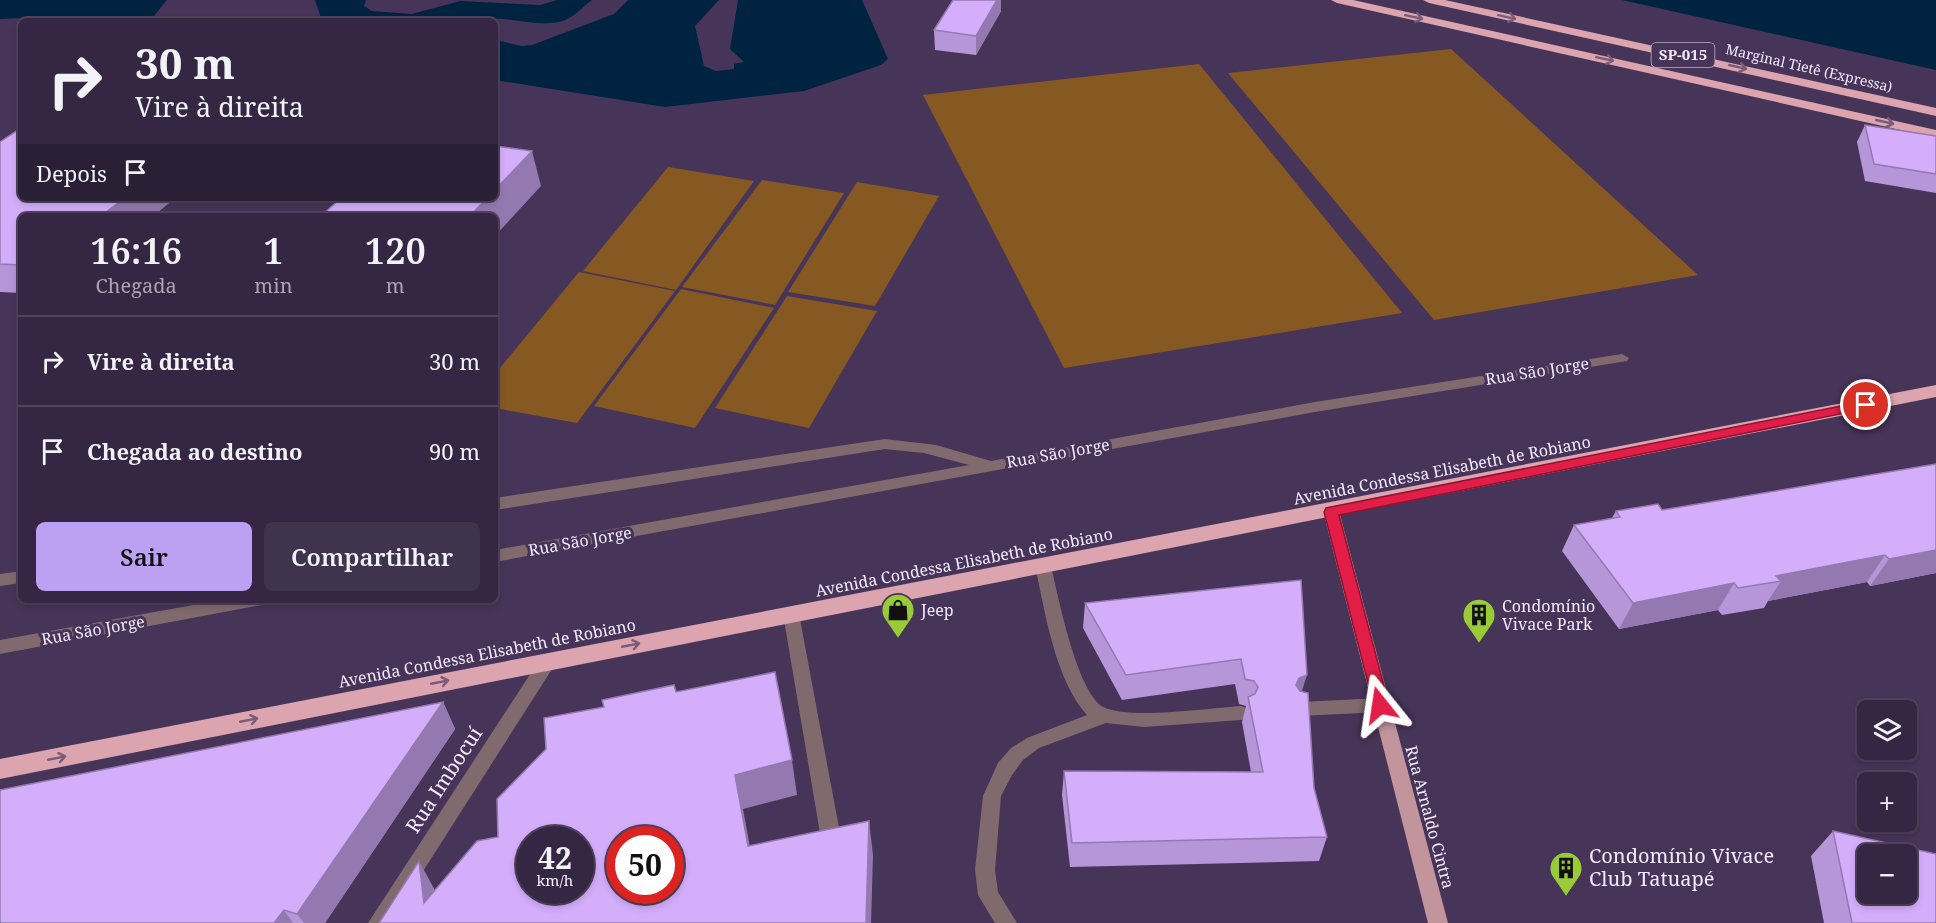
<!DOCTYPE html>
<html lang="pt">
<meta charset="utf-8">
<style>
:root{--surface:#352743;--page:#40334e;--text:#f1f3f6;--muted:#aaa5b2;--line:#4f445c;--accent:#bca0f2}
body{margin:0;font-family:"Noto Serif",serif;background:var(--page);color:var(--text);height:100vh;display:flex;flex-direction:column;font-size:22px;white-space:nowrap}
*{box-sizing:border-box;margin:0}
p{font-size:20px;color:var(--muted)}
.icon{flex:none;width:33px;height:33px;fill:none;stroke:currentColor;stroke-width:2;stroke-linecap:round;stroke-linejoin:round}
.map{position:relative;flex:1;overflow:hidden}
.panel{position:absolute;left:18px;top:213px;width:480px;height:390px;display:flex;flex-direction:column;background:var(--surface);border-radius:9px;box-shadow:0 3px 9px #0003,0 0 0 2px var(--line)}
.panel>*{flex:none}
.top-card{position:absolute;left:18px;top:18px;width:480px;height:183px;border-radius:9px;box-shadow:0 3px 9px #0003,0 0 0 2px var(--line);background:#352743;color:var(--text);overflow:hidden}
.buttons{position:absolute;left:1857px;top:700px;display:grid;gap:12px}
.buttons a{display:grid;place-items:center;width:60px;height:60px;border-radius:9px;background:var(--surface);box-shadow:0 3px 9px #0003,0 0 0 2px var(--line);font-size:30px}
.speed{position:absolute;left:516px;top:826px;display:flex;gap:12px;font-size:30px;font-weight:700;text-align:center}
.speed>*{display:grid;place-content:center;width:78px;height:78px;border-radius:50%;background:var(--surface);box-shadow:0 3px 9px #0003,0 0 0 2px var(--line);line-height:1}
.speed small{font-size:15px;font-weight:400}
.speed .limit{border:9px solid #d22;background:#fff;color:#111}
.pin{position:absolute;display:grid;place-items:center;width:51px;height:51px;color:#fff;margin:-26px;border:3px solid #fff;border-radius:50%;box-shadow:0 2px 6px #0007}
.me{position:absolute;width:66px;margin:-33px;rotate:345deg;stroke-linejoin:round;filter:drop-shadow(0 0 4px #0008)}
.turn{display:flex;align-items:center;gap:21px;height:126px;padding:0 18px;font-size:27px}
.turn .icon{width:78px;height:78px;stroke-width:2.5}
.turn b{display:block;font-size:42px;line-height:51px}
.then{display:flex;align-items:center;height:57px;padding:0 18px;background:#0003;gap:12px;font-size:22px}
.eta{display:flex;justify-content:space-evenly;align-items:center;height:102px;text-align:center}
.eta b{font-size:36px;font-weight:600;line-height:42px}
.action{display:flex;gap:12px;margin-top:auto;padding:12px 18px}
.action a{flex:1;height:69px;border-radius:9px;background:var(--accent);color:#111;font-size:24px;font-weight:600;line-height:69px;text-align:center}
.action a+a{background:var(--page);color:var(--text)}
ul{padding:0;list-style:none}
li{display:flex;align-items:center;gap:18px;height:90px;padding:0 18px;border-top:2px solid var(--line)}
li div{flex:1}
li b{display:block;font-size:22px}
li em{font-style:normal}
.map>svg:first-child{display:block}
</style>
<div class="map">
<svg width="1936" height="923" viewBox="0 0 1936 923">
<rect width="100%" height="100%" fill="#473459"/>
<g fill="#865822">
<polygon points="1451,49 1698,275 1434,320 1228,73"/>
<polygon points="1199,64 1402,313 1064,368 923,95"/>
<polygon points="668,167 754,181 676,290 583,271"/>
<polygon points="762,180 844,193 775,305 682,287"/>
<polygon points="857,182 939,196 875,306 788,292"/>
<polygon points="579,272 675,291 577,423 495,408 495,374"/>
<polygon points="681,289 774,308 695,428 594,406"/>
<polygon points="787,296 877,311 809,428 715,408"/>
</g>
<g fill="#002341">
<polygon points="0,0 167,0 150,21 56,21 47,17 0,19"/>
<path d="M 315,0 L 366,0 L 364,6 L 372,11 L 412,14 L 460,1 L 540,5 L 557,0 L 592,0 C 584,6 575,16 565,20 C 539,31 492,10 463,21 L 322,21 Z"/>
<polygon points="628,0 719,0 695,26 704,66 716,71 734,69 734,64 744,62 730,49 738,0 862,0 888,59 881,65 804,91 665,107 495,80 495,40 522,46 532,45 614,14"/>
<polygon points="1622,0 1936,0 1936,70"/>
</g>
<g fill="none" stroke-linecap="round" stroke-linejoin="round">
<g fill="#816a6e" fill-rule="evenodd">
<polygon points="1622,354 1629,358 1627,361 1315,412 495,562 495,550 969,465 924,453 885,449 495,510 495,498 885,439 936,445 991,461 1315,402"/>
<path d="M 1043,560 L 1049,562 L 1051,566 C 1058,596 1077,692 1103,707 C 1129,720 1210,708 1241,706 L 1247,708 L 1250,713 L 1247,718 L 1241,720 L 1144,727 L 1106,723 L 1039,748 L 1023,760 L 1012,775 L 1001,796 L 995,870 L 998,892 L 1017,923 L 995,923 L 978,895 L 975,870 L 983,796 L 998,763 L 1011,748 L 1027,738 L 1087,715 C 1055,680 1045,611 1035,566 L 1037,562 Z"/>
<polygon points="21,571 21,583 0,586 0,574"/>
<polygon points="221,600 264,600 262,605 256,606 0,654 0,640"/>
<polygon points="791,607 797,609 799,614 840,833 837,839 830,842 823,839 820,833 783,614 785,609"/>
<polygon points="548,654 554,656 557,661 554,666 390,923 368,923 542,656"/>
<polygon points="1381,698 1387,700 1390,705 1387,710 1381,712 1300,716 1294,714 1291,709 1294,704 1300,702"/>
</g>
<polygon fill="#c2949c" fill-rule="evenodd" points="1331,505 1337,507 1339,511 1448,923 1428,923 1323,511 1325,507"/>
<g fill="#dba4ae" fill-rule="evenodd">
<polygon points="1331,0 1353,0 1936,130 1936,138 1337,3"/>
<polygon points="1423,0 1445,0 1936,108 1936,116 1429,3"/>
<polygon points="1936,385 1936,397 0,779 0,759"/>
</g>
</g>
<g fill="#b695d8">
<polygon points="953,0 1001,0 1001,11 976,55 935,50 934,30"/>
<polygon points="1865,125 1936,136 1936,193 1865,181 1857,142"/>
<polygon points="0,142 21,198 175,198 153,216 21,216 21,293 0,292"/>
<polygon points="1936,464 1936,573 1870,586 1867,582 1768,601 1764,608 1722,615 1718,610 1619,629 1562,551 1574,525 1612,518 1616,511 1662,510"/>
<polygon points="1301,580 1302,691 1314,788 1327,837 1319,861 1070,867 1062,795 1064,771 1251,772 1242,722 1246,706 1239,704 1235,684 1122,700 1083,628 1085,603"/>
<polygon points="443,702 455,729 325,923 0,923"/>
<polygon points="1833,831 1936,923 1824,923 1811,856"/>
</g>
<g fill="#9479b0">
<polygon points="997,0 1001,0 1001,11 976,55 976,36"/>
<polygon points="532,151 541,186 495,236 495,216 470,216 487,198 495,198 495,190"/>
<polygon points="125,198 175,198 153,216 106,216 106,212"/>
<polygon points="1936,550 1936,573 1870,586 1889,559"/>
<polygon points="1885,555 1867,582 1768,601 1781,581 1776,576"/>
<polygon points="1734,583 1718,610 1619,629 1633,603"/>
<polygon points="1307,675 1299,700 1296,685 1299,678"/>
<polygon points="443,702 455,729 325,923 304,923 297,914"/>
<polygon points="792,760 797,795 743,809 756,880 748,846 735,775"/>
<polygon points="869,821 873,855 871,923 866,923"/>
<polygon points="419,861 437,894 424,903"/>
<polygon points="284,910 293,923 274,923"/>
</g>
<g fill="#d4adfb" stroke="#9479b0" stroke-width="1.5" fill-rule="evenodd">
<polygon points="953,0 997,0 976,36 934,30"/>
<polygon points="1865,125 1936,136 1936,174 1874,164"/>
<polygon points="21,128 21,198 125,198 106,212 109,213 106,216 21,216 21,265 0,264 0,142"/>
<polygon points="495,146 532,151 495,190"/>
<polygon points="341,198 487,198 470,216 321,216"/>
<polygon points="1936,464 1936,550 1889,559 1885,555 1776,576 1781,581 1738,588 1734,583 1633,603 1574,525 1620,517 1616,511 1658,504 1662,510"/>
<polygon points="1301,580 1307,675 1299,678 1296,685 1300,691 1308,693 1314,788 1327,837 1072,843 1064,771 1263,772 1248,697 1255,694 1258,687 1254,681 1245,679 1241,659 1126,675 1085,603"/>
<path d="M 775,672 L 792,760 L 735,775 L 748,846 L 869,821 L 866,923 L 379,923 L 419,861 L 424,903 L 477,841 L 498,837 L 497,799 L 546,749 L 544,718 L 604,707 L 602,700 L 674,685 L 676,692 ZM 530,840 L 580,840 L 580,891 L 530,891 ZM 620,840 L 670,840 L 670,891 L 620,891 Z"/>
<polygon points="443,702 297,914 284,910 274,923 0,923 0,790"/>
<path d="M 1833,831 L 1936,854 L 1936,923 L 1852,923 ZM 1868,855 L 1906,855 L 1906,894 L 1868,894 Z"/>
</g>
<defs><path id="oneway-shaft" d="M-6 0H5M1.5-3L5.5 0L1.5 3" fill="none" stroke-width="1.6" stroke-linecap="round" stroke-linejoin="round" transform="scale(1.5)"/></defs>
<g stroke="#7b5b77">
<use href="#oneway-shaft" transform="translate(1414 17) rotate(12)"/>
<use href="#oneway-shaft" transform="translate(1507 17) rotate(12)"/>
<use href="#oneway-shaft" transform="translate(1605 59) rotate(12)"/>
<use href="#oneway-shaft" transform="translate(1738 67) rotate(13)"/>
<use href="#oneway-shaft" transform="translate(1885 122) rotate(13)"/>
<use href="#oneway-shaft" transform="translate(631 645) rotate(-11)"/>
<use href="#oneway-shaft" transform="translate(440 682) rotate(-11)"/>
<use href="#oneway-shaft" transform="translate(249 720) rotate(-11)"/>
<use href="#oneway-shaft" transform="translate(57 758) rotate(-11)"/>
</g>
<polygon fill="#e11d48" stroke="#92132f" stroke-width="1.5" points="1866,401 1870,402 1870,408 1339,515 1389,705 1386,710 1375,710 1324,512 1326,508"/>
<defs>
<g id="shop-pin" transform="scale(1.725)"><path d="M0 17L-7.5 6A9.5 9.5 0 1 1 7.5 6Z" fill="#98cb37" stroke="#473459"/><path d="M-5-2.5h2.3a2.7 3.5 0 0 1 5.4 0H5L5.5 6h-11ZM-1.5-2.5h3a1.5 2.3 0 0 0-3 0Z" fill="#111"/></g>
<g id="building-pin" transform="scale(1.725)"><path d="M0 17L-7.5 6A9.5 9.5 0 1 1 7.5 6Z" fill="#98cb37" stroke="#473459"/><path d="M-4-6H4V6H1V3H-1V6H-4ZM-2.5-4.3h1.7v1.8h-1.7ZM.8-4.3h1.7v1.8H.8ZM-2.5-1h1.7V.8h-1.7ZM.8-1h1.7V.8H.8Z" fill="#111"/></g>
</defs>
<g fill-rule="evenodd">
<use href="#shop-pin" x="898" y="610"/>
<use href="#building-pin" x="1479" y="615"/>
<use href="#building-pin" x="1566" y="868"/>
</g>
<g text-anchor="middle" stroke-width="6" stroke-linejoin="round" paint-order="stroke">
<g font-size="14" fill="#f3eafd" stroke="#473459">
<text transform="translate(1809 68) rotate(13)" y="5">Marginal Tietê (Expressa)</text>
</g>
<rect fill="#473459" stroke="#bfb3cc" stroke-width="1.5" x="1651.5" y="43" width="63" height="24" rx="4.5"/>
<g font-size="15" font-weight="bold" fill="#f3eafd">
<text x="1683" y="60">SP-015</text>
</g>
<g font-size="16" fill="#f3eafd" stroke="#473459">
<text transform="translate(1537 371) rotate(-9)" y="6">Rua São Jorge</text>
<text transform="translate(1058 453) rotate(-10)" y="6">Rua São Jorge</text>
<text transform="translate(1442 470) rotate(-11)" y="6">Avenida Condessa Elisabeth de Robiano</text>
<text transform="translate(580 541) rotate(-10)" y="6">Rua São Jorge</text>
<text transform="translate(964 562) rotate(-11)" y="6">Avenida Condessa Elisabeth de Robiano</text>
<text transform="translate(93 630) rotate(-10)" y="6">Rua São Jorge</text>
<text transform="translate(487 653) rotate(-11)" y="6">Avenida Condessa Elisabeth de Robiano</text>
<text transform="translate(1430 817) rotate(75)" y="6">Rua Arnaldo Cintra</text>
</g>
<g font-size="16" fill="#f3eafd" stroke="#473459" text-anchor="start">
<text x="1502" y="612">Condomínio<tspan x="1502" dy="18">Vivace Park</tspan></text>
<text x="921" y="616">Jeep</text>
</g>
<g font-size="20" fill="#f3eafd" stroke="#473459">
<text transform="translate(444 780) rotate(-57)" y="7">Rua Imbocuí</text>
</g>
<g font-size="20" fill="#f3eafd" stroke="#473459" text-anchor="start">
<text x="1589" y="863">Condomínio Vivace<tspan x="1589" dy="23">Club Tatuapé</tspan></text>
</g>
</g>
</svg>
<div class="buttons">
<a><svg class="icon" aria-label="layers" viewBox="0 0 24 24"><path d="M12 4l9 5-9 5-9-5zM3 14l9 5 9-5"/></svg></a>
<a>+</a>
<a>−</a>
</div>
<div class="speed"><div>42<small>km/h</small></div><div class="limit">50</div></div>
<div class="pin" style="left:1866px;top:405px;background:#d93025"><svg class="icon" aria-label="arrive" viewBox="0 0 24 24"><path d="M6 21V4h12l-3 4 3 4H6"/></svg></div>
<svg class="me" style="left:1380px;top:705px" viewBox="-20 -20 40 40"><path d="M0-17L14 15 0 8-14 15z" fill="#e11d48" stroke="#fff" stroke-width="4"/></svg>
<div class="top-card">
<div class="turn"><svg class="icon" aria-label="right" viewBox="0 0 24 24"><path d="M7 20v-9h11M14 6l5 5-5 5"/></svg><div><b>30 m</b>Vire à direita</div></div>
<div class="then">Depois<svg class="icon" aria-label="arrive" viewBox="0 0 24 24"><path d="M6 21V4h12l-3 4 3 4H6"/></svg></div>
</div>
<section class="panel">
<div class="eta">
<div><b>16:16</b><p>Chegada</p></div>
<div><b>1</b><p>min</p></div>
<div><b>120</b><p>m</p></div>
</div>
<ul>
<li><svg class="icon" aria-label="right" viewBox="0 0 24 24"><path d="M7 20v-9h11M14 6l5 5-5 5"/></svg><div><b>Vire à direita</b></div><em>30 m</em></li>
<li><svg class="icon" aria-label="arrive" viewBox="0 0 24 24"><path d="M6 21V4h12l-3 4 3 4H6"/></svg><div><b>Chegada ao destino</b></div><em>90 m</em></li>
</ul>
<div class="action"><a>Sair</a><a>Compartilhar</a></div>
</section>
</div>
